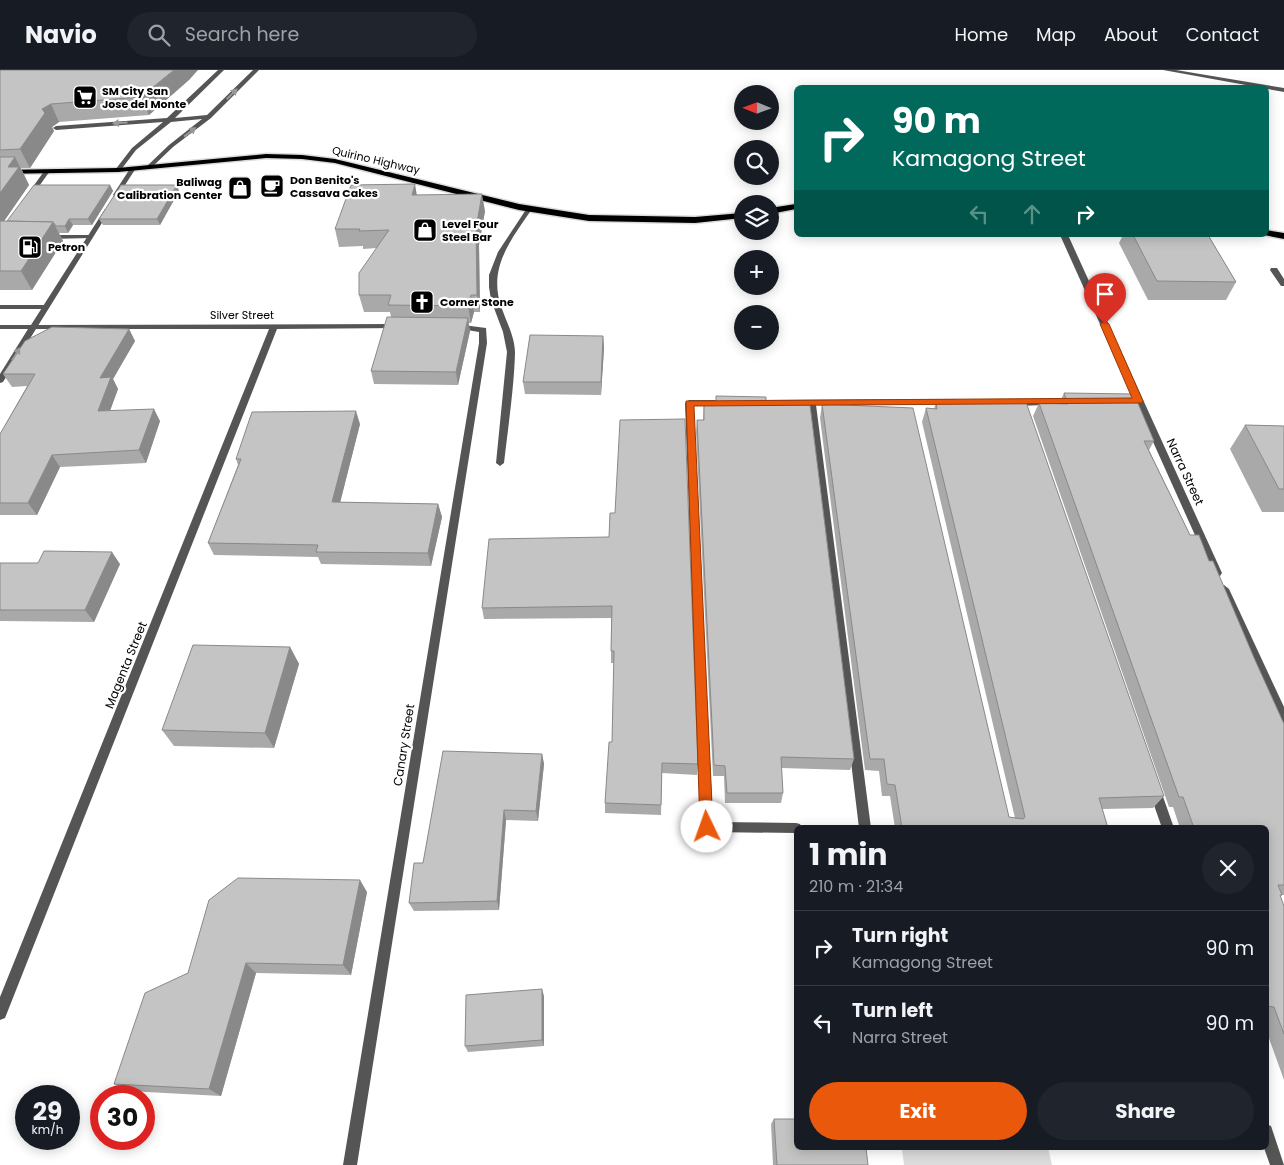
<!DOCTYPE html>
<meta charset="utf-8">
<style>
:root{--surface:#171b24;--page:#20242c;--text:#f1f3f6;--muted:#9ea1a6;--line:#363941;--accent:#ea580c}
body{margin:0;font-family:Poppins,sans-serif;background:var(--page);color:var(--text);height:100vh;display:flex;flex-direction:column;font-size:19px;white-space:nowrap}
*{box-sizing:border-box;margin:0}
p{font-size:16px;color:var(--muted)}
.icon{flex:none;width:28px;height:28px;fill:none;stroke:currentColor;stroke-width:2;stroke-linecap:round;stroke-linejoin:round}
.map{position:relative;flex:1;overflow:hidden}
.side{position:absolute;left:794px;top:755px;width:475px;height:325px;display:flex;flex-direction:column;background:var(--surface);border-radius:8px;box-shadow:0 2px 12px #0003}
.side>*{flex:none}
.banner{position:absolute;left:794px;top:15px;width:475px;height:152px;border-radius:8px;box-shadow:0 2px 12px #0003;background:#00695c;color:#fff;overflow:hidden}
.needle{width:32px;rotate:271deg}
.fabs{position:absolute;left:734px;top:15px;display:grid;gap:10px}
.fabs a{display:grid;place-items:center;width:45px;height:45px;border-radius:50%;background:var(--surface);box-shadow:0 2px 12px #0003;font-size:25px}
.speed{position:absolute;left:15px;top:1015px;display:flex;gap:10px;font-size:25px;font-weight:700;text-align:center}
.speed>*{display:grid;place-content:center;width:65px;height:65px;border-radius:50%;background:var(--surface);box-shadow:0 2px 12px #0003;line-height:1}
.speed small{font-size:12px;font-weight:400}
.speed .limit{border:8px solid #d22;background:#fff;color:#111}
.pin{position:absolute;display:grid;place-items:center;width:42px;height:42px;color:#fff;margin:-51px -21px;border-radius:50% 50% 50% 0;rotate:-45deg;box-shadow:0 0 5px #0007}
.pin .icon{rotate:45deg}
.me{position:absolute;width:55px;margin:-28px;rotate:357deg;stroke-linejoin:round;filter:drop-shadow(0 0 4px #0008)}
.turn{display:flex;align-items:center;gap:18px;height:105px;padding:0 15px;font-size:22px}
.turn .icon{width:65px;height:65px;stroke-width:2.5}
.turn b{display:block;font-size:35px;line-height:42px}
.lanes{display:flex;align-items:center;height:48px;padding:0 15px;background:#0003;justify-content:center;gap:25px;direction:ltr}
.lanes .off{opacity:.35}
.round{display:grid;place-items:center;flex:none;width:52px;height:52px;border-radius:26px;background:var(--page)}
.overview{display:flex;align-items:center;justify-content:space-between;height:85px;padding:0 15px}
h1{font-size:30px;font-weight:700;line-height:38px}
.button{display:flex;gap:10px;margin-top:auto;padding:10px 15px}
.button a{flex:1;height:58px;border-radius:30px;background:var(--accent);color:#fff;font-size:20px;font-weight:700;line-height:58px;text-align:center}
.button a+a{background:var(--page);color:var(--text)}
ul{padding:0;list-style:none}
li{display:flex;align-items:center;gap:15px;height:75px;padding:0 15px;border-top:1px solid var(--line)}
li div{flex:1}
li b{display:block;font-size:19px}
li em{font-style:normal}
header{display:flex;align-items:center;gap:30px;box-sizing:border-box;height:70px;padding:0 25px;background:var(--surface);border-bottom:1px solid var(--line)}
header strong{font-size:24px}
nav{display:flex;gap:28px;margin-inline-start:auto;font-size:18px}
.search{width:350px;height:45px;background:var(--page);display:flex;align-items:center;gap:12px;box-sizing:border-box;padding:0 18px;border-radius:28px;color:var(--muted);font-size:19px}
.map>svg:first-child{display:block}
</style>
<header>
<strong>Navio</strong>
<div class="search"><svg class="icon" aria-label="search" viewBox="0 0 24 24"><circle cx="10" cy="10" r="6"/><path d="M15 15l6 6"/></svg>Search here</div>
<nav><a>Home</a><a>Map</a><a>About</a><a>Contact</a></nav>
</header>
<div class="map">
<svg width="1284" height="1095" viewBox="0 0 1284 1095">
<rect width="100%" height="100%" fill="#fff"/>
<polygon fill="#dcdcdc" points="902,1078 1048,1078 1052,1095 904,1095"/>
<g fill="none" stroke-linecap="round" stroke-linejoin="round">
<g stroke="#dbdbdb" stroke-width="3">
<g id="primary">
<polygon points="266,84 302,85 335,89 519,134 589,145 695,147 742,143 742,148 695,153 589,151 519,140 335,93 302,89 266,88 118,102 0,104 0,100 118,98"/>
<polygon points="796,134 796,139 770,144 770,138"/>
<polygon points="1266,160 1284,163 1284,169 1264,165 1266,165"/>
</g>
</g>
<g fill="#555" fill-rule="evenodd">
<polygon points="218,0 224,0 175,48 207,45 253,0 259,0 211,48 173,77 151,98 146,97 169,75 202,49 171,52 136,80 120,101 118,102 115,100 132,78 163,52 56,60 53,58 56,56 167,48"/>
<polygon points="45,100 50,101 32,126 28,126 27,125"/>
<path d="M 527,138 L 532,139 C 510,171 487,199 502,239 C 507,253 515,268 515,283 C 514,318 508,358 504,393 L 500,396 L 496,393 L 507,282 L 503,262 L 491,230 L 489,217 L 489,205 L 498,182 Z"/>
<polygon points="90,165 92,166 92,168 48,169 44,167 48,165"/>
<polygon points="1271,198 1277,198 1284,209 1284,216 1281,216 1270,200"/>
<polygon points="0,235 45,235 49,237 45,239 0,239"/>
</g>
<g fill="#555" fill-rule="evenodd">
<polygon points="1163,0 1176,0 1284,18 1284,22"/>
<polygon points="398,254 402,256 401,258 277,259 7,943 5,948 0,950 0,927 269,259 32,259 28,257 32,255"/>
<polygon points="455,254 486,258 487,273 357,1095 343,1095 479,273 479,262 455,258"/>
<polygon points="954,329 958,332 957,334 816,335 871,758 859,758 808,336 761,336 757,333 761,330"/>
<polygon points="1072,329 1076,332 1075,334 1014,336 1010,333 1014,330"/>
<polygon points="689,330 717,330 721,333 717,336 693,336 713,752 796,753 800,754 802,758 796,758 796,763 707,762 703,761 701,757 685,333"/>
<polygon points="1155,716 1159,717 1161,721 1174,758 1162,758 1149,721 1151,717"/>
<polygon points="1266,1054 1271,1056 1284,1095 1270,1095 1264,1078 1266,1078"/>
</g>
<g fill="#555" fill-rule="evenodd">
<polygon points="131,97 136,98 118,126 114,126 113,125"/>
<polygon points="105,139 110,140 3,312 0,313 0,304 28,259 0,259 0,255 31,255"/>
<polygon points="1060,165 1068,165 1222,503 1220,506 1214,506 1212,503"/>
<polygon points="1224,515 1229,519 1284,637 1284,654 1280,652 1219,519"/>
</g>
<use href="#primary" fill="#000" fill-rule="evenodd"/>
</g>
<g fill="#a9a9a9">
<polygon points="0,0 190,9 149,45 59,52 52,57 54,61 30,98 21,98 29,115 4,151 7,151 110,115 113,121 92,155 73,155 68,163 59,163 63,171 32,220 0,220"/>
<polygon points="177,115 179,121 160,155 103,155 99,149"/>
<polygon points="417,125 485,141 479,175 480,242 474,242 471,253 468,253 470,261 458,315 374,314 371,301 391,247 390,242 364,242 359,225 377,178 363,179 363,176 339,177 335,159"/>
<polygon points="1123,165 1208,165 1236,212 1226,230 1148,230 1119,173"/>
<polygon points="129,259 135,271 113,309 118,319 110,341 160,351 146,393 60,397 37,445 0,445 0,364 27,316 12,317 3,304"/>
<polygon points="603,266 604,278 601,325 525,324 523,312"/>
<polygon points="1064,323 1154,371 1149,380 1190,465 1209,491 1284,654 1284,825 1282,825 1280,827 1284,836 1284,1010 1266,960 1266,758 1180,758 1173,737 1169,737 1033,346 1039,333 1059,334"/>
<polygon points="716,326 766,332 854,689 850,700 781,698 783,723 781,733 725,733 724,706 713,706 696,362 697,350 703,350 704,332 716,332"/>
<polygon points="936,332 1164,726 1153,738 1102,739 1108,758 895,758 890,726 882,726 879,701 865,700 820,348 822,334 1009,747 1015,748 922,352 926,338 934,339"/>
<polygon points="360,354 340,432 438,434 442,447 431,496 321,494 318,487 214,485 208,473 238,395 236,389"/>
<polygon points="1245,355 1284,356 1284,442 1262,442 1230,379"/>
<polygon points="609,467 698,694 697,705 662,703 661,745 605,743 605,733 612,672 614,593 611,593 611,548 484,549 482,538"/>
<polygon points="0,493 120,494 94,552 0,551"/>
<polygon points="290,577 299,594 274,678 174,676 162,660"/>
<polygon points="542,684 544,694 538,751 506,750 499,840 414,841 409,833 423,793"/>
<polygon points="367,822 351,905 256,903 221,1026 128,1021 114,1014 188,903"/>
<polygon points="544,926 544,976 468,982 465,976"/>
<polygon points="774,1049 868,1095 773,1095 771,1054"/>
</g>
<g fill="#898989">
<polygon points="174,0 198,0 190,9 149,45 141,27"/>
<polygon points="51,34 59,52 52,57 54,61 30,98 20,79 42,39"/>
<polygon points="15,87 29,115 0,157 0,123 8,97"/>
<polygon points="415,114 418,132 412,125"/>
<polygon points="110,115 113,121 92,155 88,149"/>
<polygon points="177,115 179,121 160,155 157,149"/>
<polygon points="482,124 485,141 479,175 480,242 477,225 476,158"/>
<polygon points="69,149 73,155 68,163 65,156"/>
<polygon points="53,152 63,171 32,220 21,201"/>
<polygon points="471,225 474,242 471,253 468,236"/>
<polygon points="468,248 470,261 458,315 456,302"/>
<polygon points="129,259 135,271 113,309 118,319 105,354 98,341 100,308"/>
<polygon points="603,266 604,278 601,325 601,312"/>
<polygon points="154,339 160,351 146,393 139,380"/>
<polygon points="356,341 360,354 337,445 332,432"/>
<polygon points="52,385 60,397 37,445 28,433"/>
<polygon points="438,434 442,447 431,496 428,483"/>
<polygon points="112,482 120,494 94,552 85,540"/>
<polygon points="290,577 299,594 274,678 265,663"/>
<polygon points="542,684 544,694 538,751 536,741"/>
<polygon points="504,740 506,750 499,840 497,831"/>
<polygon points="360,810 367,822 351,905 343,895"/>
<polygon points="246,893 256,903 221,1026 209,1019"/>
<polygon points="542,919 544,926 544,976 542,970"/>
</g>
<g fill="#c4c4c4" stroke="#898989">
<polygon points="0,0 174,0 141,27 51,34 42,39 45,43 20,79 0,80"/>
<polygon points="0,87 15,87 8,97 19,97 0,123"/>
<polygon points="415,114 412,125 482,124 476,158 477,225 471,225 468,236 388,235 391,225 359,225 359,203 389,160 359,161 360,159 335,159 351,115"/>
<polygon points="34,115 110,115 88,149 69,149 65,156 56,156 53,152 7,151"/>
<polygon points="121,115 177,115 157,149 99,149"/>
<polygon points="0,151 53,152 21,201 0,201"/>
<polygon points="1133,165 1208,165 1236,212 1157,211"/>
<polygon points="387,247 468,248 456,302 371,301"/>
<polygon points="52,257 129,259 100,308 111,307 98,341 154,339 139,380 52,385 28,433 0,433 0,364 35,304 3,304 25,271"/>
<polygon points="530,265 603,266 601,312 523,312"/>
<polygon points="1064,323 1134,324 1154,371 1144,371 1190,465 1199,465 1209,491 1213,491 1255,590 1284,654 1284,815 1278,815 1282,825 1280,825 1284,836 1284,964 1274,937 1266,936 1266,758 1194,758 1183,727 1179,727 1039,333 1068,334"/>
<polygon points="716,326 766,327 766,332 810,335 854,689 781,687 783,723 727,723 725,696 714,695 697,350 704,350 704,332 716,332"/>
<polygon points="936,332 1026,332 1164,726 1099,728 1108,758 902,758 895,715 887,714 884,689 870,689 822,334 913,338 1009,747 1023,749 1025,747 926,338 937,339"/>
<polygon points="356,341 332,432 438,434 428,483 316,482 318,475 208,473 241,389 236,389 252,342"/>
<polygon points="685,349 698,694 662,693 661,735 605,733 609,672 612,672 614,581 611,581 612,536 482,538 489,469 609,467 610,443 615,443 620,350"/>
<polygon points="1245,355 1284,356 1284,419 1279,419"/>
<polygon points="44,481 112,482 85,540 0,540 0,493 38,493"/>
<polygon points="193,575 290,577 265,663 162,660"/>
<polygon points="443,681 542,684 536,741 504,740 497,831 409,833 414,793 423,793"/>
<polygon points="238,808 360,810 343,895 246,893 209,1019 114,1014 145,923 188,903 209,830"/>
<polygon points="542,919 542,970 465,976 466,925"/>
<polygon points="774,1049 796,1049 796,1078 866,1078 868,1095 777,1095"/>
</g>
<defs><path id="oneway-solid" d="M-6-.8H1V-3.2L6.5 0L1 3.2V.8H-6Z" transform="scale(1.25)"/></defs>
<g fill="#999">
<use href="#oneway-solid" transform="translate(232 24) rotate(-45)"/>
<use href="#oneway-solid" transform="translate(120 53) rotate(176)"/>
<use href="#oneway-solid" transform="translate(190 62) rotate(-38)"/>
<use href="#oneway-solid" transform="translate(16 284) rotate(-58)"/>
</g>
<polygon fill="#ea580c" stroke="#983908" points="1105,251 1109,254 1143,331 1142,333 694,336 713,757 711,761 707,763 702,761 700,757 686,331 1132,328 1100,254"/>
<defs>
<g id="supermarket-square" transform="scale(1.25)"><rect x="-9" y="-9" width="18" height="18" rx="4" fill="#000" stroke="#fff"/><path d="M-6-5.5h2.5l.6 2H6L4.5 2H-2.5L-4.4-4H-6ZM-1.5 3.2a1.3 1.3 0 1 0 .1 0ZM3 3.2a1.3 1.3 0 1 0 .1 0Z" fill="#fff"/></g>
<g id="cafe-square" transform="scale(1.25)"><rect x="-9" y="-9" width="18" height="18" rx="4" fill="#000" stroke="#fff"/><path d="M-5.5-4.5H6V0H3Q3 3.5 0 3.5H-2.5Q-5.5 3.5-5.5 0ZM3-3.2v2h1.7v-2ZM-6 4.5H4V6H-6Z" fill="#fff"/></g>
<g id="shop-square" transform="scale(1.25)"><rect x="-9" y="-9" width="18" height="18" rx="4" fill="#000" stroke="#fff"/><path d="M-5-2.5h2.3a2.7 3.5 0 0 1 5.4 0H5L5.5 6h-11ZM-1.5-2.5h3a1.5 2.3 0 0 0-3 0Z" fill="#fff"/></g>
<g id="fuel-square" transform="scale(1.25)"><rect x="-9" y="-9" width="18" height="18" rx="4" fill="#000" stroke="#fff"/><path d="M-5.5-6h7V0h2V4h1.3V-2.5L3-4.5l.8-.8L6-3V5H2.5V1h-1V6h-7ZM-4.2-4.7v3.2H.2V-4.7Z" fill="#fff"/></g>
<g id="church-square" transform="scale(1.25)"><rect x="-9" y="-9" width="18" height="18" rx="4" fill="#000" stroke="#fff"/><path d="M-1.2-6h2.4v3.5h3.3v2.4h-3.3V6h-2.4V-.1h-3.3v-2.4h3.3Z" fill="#fff"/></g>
</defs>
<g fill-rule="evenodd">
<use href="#supermarket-square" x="85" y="27"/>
<use href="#cafe-square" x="272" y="116"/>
<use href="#shop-square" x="240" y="118"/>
<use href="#shop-square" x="425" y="160"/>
<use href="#fuel-square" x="30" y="177"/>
<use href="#church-square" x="422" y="232"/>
</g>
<g text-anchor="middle" stroke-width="4.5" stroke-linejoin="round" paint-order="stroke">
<g font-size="11" font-weight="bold" fill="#000" stroke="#fff" text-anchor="start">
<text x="102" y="25">SM City San<tspan x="102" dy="13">Jose del Monte</tspan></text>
<text x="290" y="114">Don Benito's<tspan x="290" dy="13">Cassava Cakes</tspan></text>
<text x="222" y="116" text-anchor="end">Baliwag<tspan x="222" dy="13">Calibration Center</tspan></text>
<text x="442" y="158">Level Four<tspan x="442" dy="13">Steel Bar</tspan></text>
<text x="48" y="181">Petron</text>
<text x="440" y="236">Corner Stone</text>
</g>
<g font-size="11" fill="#000" stroke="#fff">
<text transform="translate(376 90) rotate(13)" y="4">Quirino Highway</text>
<text x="242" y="249">Silver Street</text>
</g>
<g font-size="12" fill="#000" stroke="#fff">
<text transform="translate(1185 402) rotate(65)" y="4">Narra Street</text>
<text transform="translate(126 595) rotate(-68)" y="4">Magenta Street</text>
<text transform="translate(404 675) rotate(-81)" y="4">Canary Street</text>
</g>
</g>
</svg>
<div class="fabs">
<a><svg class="needle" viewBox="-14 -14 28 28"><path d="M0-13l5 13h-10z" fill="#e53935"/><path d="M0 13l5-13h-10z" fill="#9ea1a6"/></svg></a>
<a><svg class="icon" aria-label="search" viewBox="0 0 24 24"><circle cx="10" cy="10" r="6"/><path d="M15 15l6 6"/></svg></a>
<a><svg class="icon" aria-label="layers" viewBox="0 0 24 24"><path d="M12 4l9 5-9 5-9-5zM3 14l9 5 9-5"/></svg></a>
<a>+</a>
<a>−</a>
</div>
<div class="speed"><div>29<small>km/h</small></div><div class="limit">30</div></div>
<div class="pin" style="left:1105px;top:254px;background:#d93025"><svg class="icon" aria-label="arrive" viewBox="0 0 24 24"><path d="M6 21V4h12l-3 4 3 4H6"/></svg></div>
<svg class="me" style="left:707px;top:757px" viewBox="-20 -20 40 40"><circle r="19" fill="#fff"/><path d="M0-13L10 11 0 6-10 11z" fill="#ea580c"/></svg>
<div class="banner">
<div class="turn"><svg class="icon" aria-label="right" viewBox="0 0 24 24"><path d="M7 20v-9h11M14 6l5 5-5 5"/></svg><div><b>90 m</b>Kamagong Street</div></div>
<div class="lanes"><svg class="icon off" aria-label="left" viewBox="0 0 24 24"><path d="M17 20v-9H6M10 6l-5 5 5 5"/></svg><svg class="icon off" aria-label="ahead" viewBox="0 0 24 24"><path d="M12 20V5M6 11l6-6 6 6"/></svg><svg class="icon" aria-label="right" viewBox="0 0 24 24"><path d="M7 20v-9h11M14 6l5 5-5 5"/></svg></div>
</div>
<section class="side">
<div class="overview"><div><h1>1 min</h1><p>210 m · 21:34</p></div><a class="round"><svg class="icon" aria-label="close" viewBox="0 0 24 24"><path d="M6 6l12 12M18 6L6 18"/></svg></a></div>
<ul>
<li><svg class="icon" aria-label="right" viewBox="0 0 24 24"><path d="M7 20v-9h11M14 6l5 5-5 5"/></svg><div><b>Turn right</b><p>Kamagong Street</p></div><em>90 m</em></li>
<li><svg class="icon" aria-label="left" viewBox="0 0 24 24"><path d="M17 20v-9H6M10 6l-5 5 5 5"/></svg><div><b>Turn left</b><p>Narra Street</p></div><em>90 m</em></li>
</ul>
<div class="button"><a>Exit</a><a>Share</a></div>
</section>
</div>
